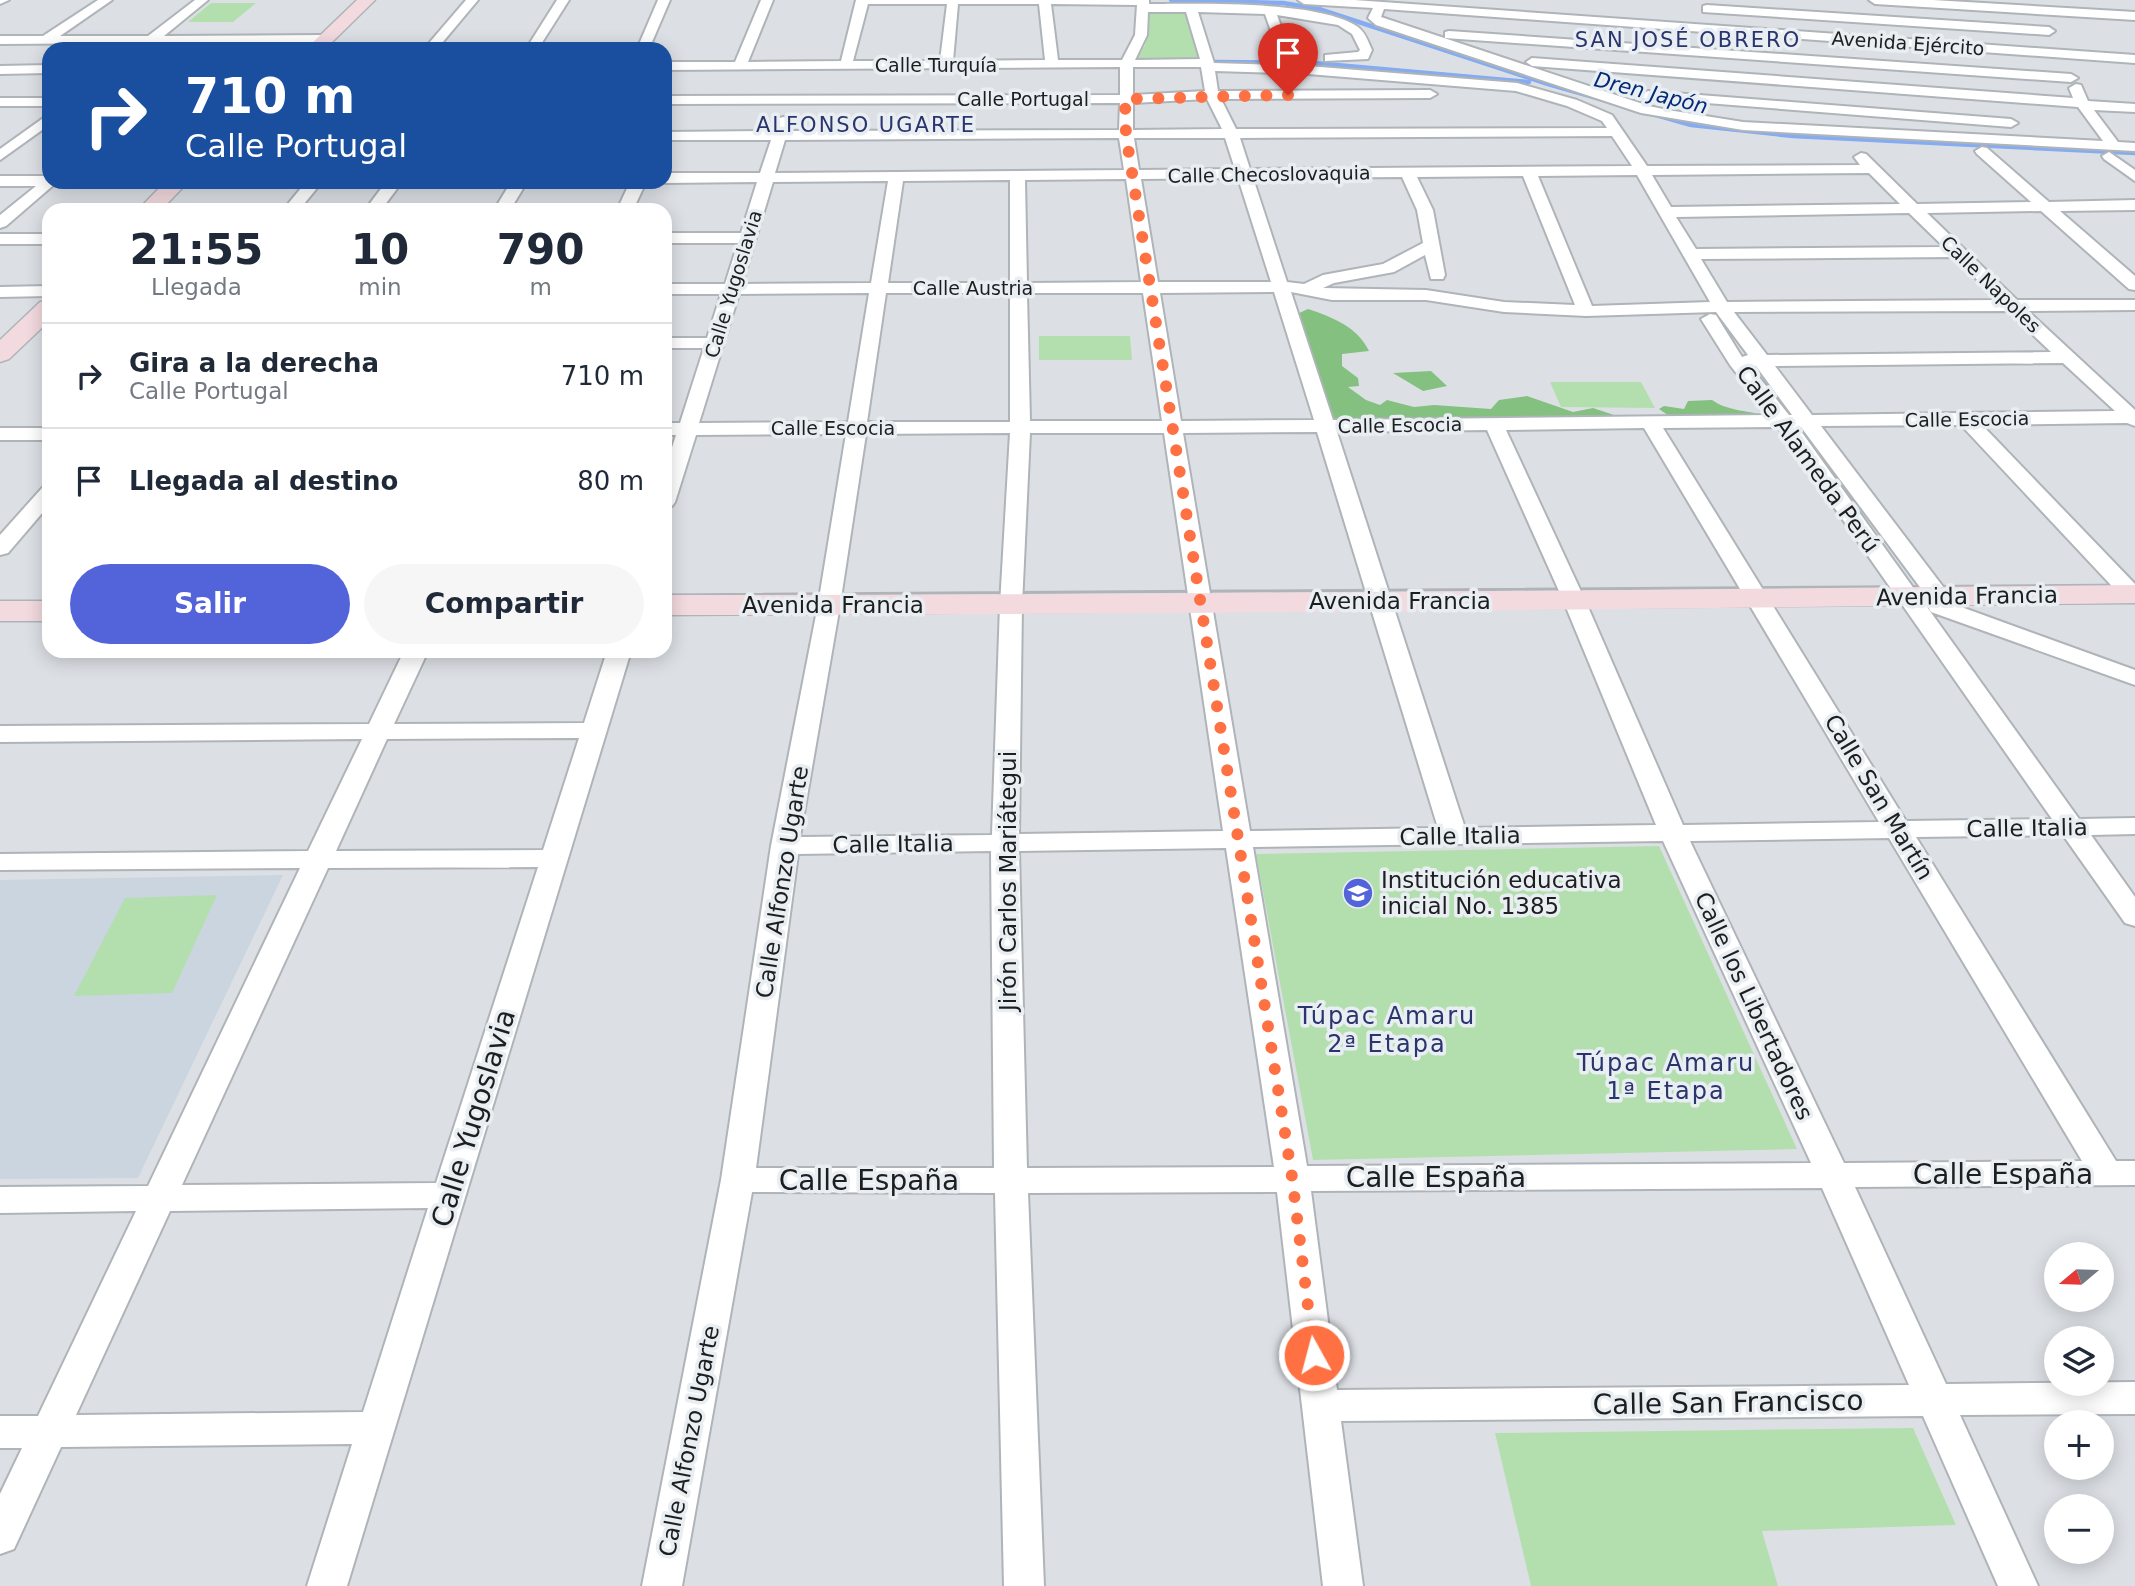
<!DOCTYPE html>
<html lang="es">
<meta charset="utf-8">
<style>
:root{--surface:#fff;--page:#f6f6f7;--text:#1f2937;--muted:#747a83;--line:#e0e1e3;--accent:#5364da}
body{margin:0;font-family:"DejaVu Sans",sans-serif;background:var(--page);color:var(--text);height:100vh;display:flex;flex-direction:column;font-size:26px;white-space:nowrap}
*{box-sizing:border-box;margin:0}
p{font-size:23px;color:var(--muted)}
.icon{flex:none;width:38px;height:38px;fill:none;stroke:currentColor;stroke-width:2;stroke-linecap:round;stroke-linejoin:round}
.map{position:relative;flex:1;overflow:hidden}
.drawer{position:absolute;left:42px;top:203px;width:630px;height:455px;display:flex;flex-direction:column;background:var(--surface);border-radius:21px;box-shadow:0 4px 18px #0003}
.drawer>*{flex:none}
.hud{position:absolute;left:42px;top:42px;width:630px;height:147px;border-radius:21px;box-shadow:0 4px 18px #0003;background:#1a4fa0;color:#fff;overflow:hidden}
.needle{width:46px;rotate:251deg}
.tools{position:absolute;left:2044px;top:1242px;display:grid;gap:14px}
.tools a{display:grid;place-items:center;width:70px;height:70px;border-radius:50%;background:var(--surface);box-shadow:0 4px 18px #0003;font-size:35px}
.pin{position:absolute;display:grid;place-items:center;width:60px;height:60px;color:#fff;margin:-72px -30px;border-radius:50% 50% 50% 0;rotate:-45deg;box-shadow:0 0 7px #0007}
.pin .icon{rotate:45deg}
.me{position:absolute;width:77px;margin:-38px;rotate:353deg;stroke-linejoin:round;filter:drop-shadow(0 0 5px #0008)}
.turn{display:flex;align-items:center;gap:24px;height:147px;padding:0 28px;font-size:32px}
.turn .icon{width:91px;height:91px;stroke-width:2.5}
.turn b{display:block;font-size:49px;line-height:60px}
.eta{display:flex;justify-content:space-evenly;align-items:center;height:119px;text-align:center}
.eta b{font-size:42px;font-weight:800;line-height:49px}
.cta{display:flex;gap:14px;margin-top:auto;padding:14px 28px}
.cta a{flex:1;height:80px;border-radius:42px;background:var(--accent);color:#fff;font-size:28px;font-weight:800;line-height:80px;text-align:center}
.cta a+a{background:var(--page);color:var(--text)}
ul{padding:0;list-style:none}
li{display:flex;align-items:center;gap:21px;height:105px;padding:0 28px;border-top:2px solid var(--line)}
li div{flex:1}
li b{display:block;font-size:26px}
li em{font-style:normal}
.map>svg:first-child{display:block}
</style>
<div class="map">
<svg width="2135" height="1586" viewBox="0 0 2135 1586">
<rect width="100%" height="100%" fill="#dce0e5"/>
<polygon fill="#cad5df" points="283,875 138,1178 0,1179 0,880"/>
<g fill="#b3dfaf">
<polygon points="211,3 256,3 233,22 188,22"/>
<polygon points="1150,10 1185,10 1200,61 1135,61 1145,45"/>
<polygon points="1039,336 1130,336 1132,360 1039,360"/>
<polygon points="1550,382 1641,382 1655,408 1561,407"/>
<polygon points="1659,846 1797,1149 1313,1160 1256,854"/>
<polygon points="217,895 172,993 74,996 125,898"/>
<polygon points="1913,1428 1956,1525 1762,1531 1778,1586 1531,1586 1495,1433"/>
</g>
<g fill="#84c080">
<path d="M 1308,309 C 1332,317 1358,327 1369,351 L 1342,354 L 1342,366 L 1358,378 L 1359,386 L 1348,387 L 1366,400 L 1380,405 L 1387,400 L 1414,407 L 1434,405 L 1491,409 L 1499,400 L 1527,396 L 1573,412 L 1593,408 L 1617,416 L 1617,420 L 1325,426 L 1295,315 Z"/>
<polygon points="1431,371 1447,386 1423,391 1393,373"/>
<path d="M 1712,400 C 1729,412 1750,410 1769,417 L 1675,420 L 1659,409 L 1664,406 L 1684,409 L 1688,401 Z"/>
</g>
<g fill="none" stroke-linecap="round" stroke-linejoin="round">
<g stroke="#85abf0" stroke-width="4.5">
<polyline points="1171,0 1283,3 1319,9 1548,84 1691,125 1793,136 2135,153"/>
<polyline points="1215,62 1314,63 1529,82"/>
</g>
<g stroke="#afb4b9" stroke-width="4">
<g id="street">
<polygon points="0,0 9,0 0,4"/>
<polygon points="98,0 112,0 60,36 148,36 195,0 208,0 164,36 325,35 331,39 325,43 154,43 148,46 143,43 0,44 0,36 43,36"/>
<polygon points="466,0 478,0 437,49 424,49"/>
<polygon points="557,0 569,0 538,49 526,49"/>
<polygon points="658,0 670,0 649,49 637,49"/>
<path d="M 761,0 L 773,0 L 748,62 L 841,61 L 856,0 L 1149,0 L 1149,4 C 1198,4 1319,0 1358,27 C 1366,33 1368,42 1372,50 L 1368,59 L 1325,61 L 1325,55 L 1358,52 L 1360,50 L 1352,34 L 1338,25 L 1277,15 L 1292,57 L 1286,61 L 1280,57 L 1265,14 L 1198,12 L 1214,63 L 1308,66 L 1517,83 L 1577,100 L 1612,115 L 1647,166 L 1860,165 L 1854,157 L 1861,153 L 1866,154 L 1917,204 L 2031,202 L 1977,154 L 1975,151 L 1982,147 L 1987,148 L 2049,202 L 2135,200 L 2135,210 L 2060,211 L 2135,276 L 2135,290 L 2129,289 L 2041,211 L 1927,213 L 2017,300 L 2135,300 L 2135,310 L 2028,311 L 2135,410 L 2135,426 L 2127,423 L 1982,425 L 2135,584 L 2135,600 L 2124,599 L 1961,425 L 1821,426 L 1947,592 L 1964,608 L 2135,670 L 2135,685 L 1931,612 L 1928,607 L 1931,602 L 1801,427 L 1798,427 L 2079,819 L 2135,818 L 2135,834 L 2091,835 L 2135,897 L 2135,926 L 2125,923 L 2063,835 L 1916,837 L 2116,1161 L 2135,1161 L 2135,1185 L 1855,1187 L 1946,1384 L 2135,1382 L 2135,1414 L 1960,1415 L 2038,1586 L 1998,1586 L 1923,1416 L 1341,1421 L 1363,1586 L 1323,1586 L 1277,1192 L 1028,1193 L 1044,1586 L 1004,1586 L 995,1193 L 752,1192 L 682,1586 L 642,1586 L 721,1180 L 771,846 L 818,605 L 846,434 L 696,435 L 675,502 L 672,506 L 665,508 L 665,469 L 676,435 L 665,435 L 665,423 L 680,423 L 704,348 L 665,348 L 665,338 L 707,338 L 721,294 L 665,294 L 665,284 L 725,284 L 738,243 L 665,243 L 665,233 L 741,233 L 757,182 L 665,183 L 665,173 L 760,173 L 771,140 L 665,140 L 665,132 L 774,131 L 779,118 L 784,117 L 791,121 L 788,131 L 1119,130 L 1120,103 L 665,104 L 665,96 L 1120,95 L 1120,67 L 665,70 L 665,62 L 735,62 ZM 868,4 L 947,4 L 940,61 L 853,61 ZM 958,4 L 1039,4 L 1045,60 L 953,61 ZM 1051,4 L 1137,5 L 1135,35 L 1122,60 L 1058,60 ZM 1148,12 L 1186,12 L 1200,59 L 1135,60 L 1147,35 ZM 1133,67 L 1201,67 L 1205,91 L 1133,95 ZM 1215,71 L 1308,74 L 1516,91 L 1567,106 L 1602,121 L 1607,128 L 1236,129 L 1221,99 L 1430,98 L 1437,94 L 1430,90 L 1218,91 ZM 1207,99 L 1222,129 L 1133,130 L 1133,103 ZM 1612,136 L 1632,166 L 1250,169 L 1240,138 ZM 1119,138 L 1124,170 L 775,173 L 785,140 ZM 1134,138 L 1225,138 L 1235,169 L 1139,170 ZM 1869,173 L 1900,204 L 1671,207 L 1652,175 ZM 1637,175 L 1710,302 L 1592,306 L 1538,176 ZM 1523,176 L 1575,305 L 1504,302 L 1426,290 L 1323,288 L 1334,283 L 1394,272 L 1425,255 L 1431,279 L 1443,279 L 1445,275 L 1433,210 L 1417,177 ZM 1402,177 L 1417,210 L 1423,243 L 1383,264 L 1323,275 L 1304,284 L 1287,282 L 1253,178 ZM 1238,178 L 1271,282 L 1158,282 L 1141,179 ZM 1126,179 L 1141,282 L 1027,283 L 1025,180 ZM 1010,180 L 1010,283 L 888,283 L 903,181 ZM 888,181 L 871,283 L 742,284 L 773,182 ZM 1909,213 L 1944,247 L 1696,249 L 1676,217 ZM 1954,257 L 1998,300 L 1727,302 L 1701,259 ZM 1274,292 L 1314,420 L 1181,421 L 1160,293 ZM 1291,292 L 1332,300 L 1426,300 L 1504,312 L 1586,316 L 1716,312 L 1748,355 L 1742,357 L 1716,315 L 1710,314 L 1701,319 L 1730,365 L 1769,415 L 1333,420 ZM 869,293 L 848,422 L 699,423 L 739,294 ZM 886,293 L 1010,293 L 1010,422 L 867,422 ZM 1027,293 L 1143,293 L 1162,421 L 1030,421 ZM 2008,311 L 2051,352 L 1767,355 L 1734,312 ZM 2063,363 L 2115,411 L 1812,415 L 1775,366 ZM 1750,366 L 1756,366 L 1792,415 L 1789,415 ZM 1778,427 L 2052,819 L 1906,821 L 1663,428 ZM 1644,428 L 1879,822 L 1683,825 L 1585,600 L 1506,430 ZM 1487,430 L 1563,600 L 1656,825 L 1465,828 L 1337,432 ZM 1317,432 L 1438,828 L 1250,831 L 1183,433 ZM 1010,433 L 1000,605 L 992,835 L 800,837 L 840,605 L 866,434 ZM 1030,433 L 1164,433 L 1223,831 L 1019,834 L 1022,605 ZM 1889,838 L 2082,1161 L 1844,1163 L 1690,841 ZM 1663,841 L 1811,1163 L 1307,1166 L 1253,847 ZM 1226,848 L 1274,1167 L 1027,1168 L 1019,851 ZM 991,851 L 994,1168 L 756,1168 L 798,854 ZM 1822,1188 L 1909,1385 L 1337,1390 L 1311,1191 Z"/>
<polygon points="1298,0 1354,0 2135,55 2135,63 1384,9 1381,17 1649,106 1668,110 1743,122 2103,141 2078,107 1532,66 1526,62 1532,58 2073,98 2069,88 2076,84 2081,85 2088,101 2135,104 2135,112 2094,110 2118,142 2135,143 2135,151 1743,130 1641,113 1376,25 1368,18 1373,8 1304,4"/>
<polygon points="1869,0 1933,0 2135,12 2135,20 1875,4"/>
<polygon points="1707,5 2049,27 2055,31 2049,35 1703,12 1703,6"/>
<polygon points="1449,31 2071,74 2078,78 2071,82 1445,38 1445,32"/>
<polygon points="49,65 49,73 0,74 0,66"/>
<polygon points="1648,91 2011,119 2018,123 2011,127 1643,98 1641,95"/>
<rect x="0" y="98" width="49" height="8"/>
<polygon points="49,114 49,125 0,160 0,149"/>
<polygon points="2109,152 2135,170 2135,181 2104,159 2102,156"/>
<polygon points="0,176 49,176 49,182 57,182 6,226 0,228 0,215 36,186 0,186"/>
<polygon points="306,182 322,182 299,210 283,210"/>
<polygon points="386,182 402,182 381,210 365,210"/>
<polygon points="511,182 527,182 510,210 494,210"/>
<polygon points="630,182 646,182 633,210 617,210"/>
<rect x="0" y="234" width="49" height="10"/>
<polygon points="49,286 49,296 0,297 0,287"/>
<rect x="0" y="428" width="49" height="12"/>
<polygon points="49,486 49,505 8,553 0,555 0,535 42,488"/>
<path d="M 404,651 L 428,651 L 394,724 L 584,723 L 607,651 L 631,651 L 347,1586 L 307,1586 L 352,1444 L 61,1447 L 14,1549 L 0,1554 L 0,1494 L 22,1448 L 0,1448 L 0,1416 L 38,1416 L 136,1211 L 0,1213 L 0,1187 L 148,1186 L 300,868 L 0,870 L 0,854 L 308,851 L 362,739 L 0,742 L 0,726 L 369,724 ZM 579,738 L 543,850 L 336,851 L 387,739 ZM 538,867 L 436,1183 L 182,1185 L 328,868 ZM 428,1208 L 363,1412 L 76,1415 L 170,1211 Z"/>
</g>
</g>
<g stroke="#afb4b9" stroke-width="3">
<g id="secondary">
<polygon points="357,0 375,0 325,49 306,49"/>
<polygon points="165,182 188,182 161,210 138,210"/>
<polygon points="49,300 49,321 9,359 0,362 0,340 40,302"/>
<path d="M 2135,585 L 2135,603 C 1645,609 1155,615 665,615 L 665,595 C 1155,595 1645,590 2135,585 Z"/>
<rect x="0" y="601" width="49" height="20"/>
</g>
</g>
<use href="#street" fill="#fff" fill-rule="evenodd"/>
<use href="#secondary" fill="#f2dadf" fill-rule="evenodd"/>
</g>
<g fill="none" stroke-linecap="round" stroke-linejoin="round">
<polyline stroke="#ff7043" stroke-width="12" stroke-dasharray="0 21.6" points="1288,95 1125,99 1126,135 1292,1177 1314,1355"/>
</g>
<defs>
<g id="school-disc" transform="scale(1.575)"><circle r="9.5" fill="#5364da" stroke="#e9eef2"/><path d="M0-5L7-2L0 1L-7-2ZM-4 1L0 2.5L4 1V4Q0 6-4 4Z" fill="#fff"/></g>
</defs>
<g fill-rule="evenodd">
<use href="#school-disc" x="1358" y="893"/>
</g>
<g text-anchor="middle" stroke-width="7" stroke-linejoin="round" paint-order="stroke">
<g font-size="19" fill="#1d1e20" stroke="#e9eef2">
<text transform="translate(1908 43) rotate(4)" y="7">Avenida Ejército</text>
<text x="936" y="72">Calle Turquía</text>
<text x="1023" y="106">Calle Portugal</text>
<text transform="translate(1269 174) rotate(-1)" y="7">Calle Checoslovaquia</text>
<text transform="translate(733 284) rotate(-73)" y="7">Calle Yugoslavia</text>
<text transform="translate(1991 284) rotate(44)" y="7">Calle Napoles</text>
<text x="973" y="295">Calle Austria</text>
<text transform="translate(1967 419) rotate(-1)" y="7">Calle Escocia</text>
<text transform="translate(1400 425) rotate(-1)" y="7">Calle Escocia</text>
<text x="833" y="435">Calle Escocia</text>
</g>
<g font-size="21" letter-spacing="2" fill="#2a346d" stroke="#e9eef2">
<text x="1688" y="47">SAN JOSÉ OBRERO</text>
<text x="866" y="132">ALFONSO UGARTE</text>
</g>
<g font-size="21" font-style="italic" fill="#032a78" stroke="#e9eef2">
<text transform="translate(1651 93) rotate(14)" y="7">Dren Japón</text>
</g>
<g font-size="23" fill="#1d1e20" stroke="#e9eef2">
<text transform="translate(1808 459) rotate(54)" y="8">Calle Alameda Perú</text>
<text transform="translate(1967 596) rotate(-1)" y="8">Avenida Francia</text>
<text x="1400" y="609">Avenida Francia</text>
<text x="833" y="613">Avenida Francia</text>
<text transform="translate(1879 797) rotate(59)" y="8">Calle San Martín</text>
<text transform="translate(2027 828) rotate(-1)" y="8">Calle Italia</text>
<text transform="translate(1460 836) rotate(-1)" y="8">Calle Italia</text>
<text transform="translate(893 844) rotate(-1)" y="8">Calle Italia</text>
<text transform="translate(1008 881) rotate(-90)" y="8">Jirón Carlos Mariátegui</text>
<text transform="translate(782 882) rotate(-81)" y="8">Calle Alfonzo Ugarte</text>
<text transform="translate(1754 1006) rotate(65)" y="8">Calle los Libertadores</text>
<text transform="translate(689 1441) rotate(-79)" y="8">Calle Alfonzo Ugarte</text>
</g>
<g font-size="23" fill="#1d1e20" stroke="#e9eef2" text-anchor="start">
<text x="1381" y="888">Institución educativa<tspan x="1381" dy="26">inicial No. 1385</tspan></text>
</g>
<g font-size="24" letter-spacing="2" fill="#2a346d" stroke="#e9eef2">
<text x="1387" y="1024">Túpac Amaru<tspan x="1387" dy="28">2ª Etapa</tspan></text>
<text x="1666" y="1071">Túpac Amaru<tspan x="1666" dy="28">1ª Etapa</tspan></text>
</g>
<g font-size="28" fill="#1d1e20" stroke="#e9eef2">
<text transform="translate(473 1118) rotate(-73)" y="10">Calle Yugoslavia</text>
<text x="2003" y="1184">Calle España</text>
<text x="1436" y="1187">Calle España</text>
<text x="869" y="1190">Calle España</text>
<text transform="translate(1728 1402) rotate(-1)" y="10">Calle San Francisco</text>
</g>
</g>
</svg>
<div class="tools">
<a><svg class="needle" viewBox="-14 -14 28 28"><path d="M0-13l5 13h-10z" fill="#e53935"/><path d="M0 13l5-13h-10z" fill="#747a83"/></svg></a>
<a><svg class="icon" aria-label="layers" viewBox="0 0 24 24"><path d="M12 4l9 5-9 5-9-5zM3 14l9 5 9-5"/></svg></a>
<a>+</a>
<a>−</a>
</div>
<div class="pin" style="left:1288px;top:95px;background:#d93025"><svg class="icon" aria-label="arrive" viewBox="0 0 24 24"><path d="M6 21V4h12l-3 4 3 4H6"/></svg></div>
<svg class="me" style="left:1314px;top:1355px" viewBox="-20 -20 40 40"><circle r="17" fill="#ff7043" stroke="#fff" stroke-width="3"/><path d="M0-11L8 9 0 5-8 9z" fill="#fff"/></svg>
<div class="hud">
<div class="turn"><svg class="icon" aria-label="right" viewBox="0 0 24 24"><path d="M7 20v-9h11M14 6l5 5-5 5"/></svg><div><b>710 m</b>Calle Portugal</div></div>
</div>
<section class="drawer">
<div class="eta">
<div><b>21:55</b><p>Llegada</p></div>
<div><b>10</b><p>min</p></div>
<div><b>790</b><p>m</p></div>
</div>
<ul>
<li><svg class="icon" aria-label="right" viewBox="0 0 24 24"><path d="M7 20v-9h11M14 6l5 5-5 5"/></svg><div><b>Gira a la derecha</b><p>Calle Portugal</p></div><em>710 m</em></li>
<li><svg class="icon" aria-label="arrive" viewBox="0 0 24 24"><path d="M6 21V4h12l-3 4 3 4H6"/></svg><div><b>Llegada al destino</b></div><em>80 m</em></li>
</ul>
<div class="cta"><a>Salir</a><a>Compartir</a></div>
</section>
</div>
